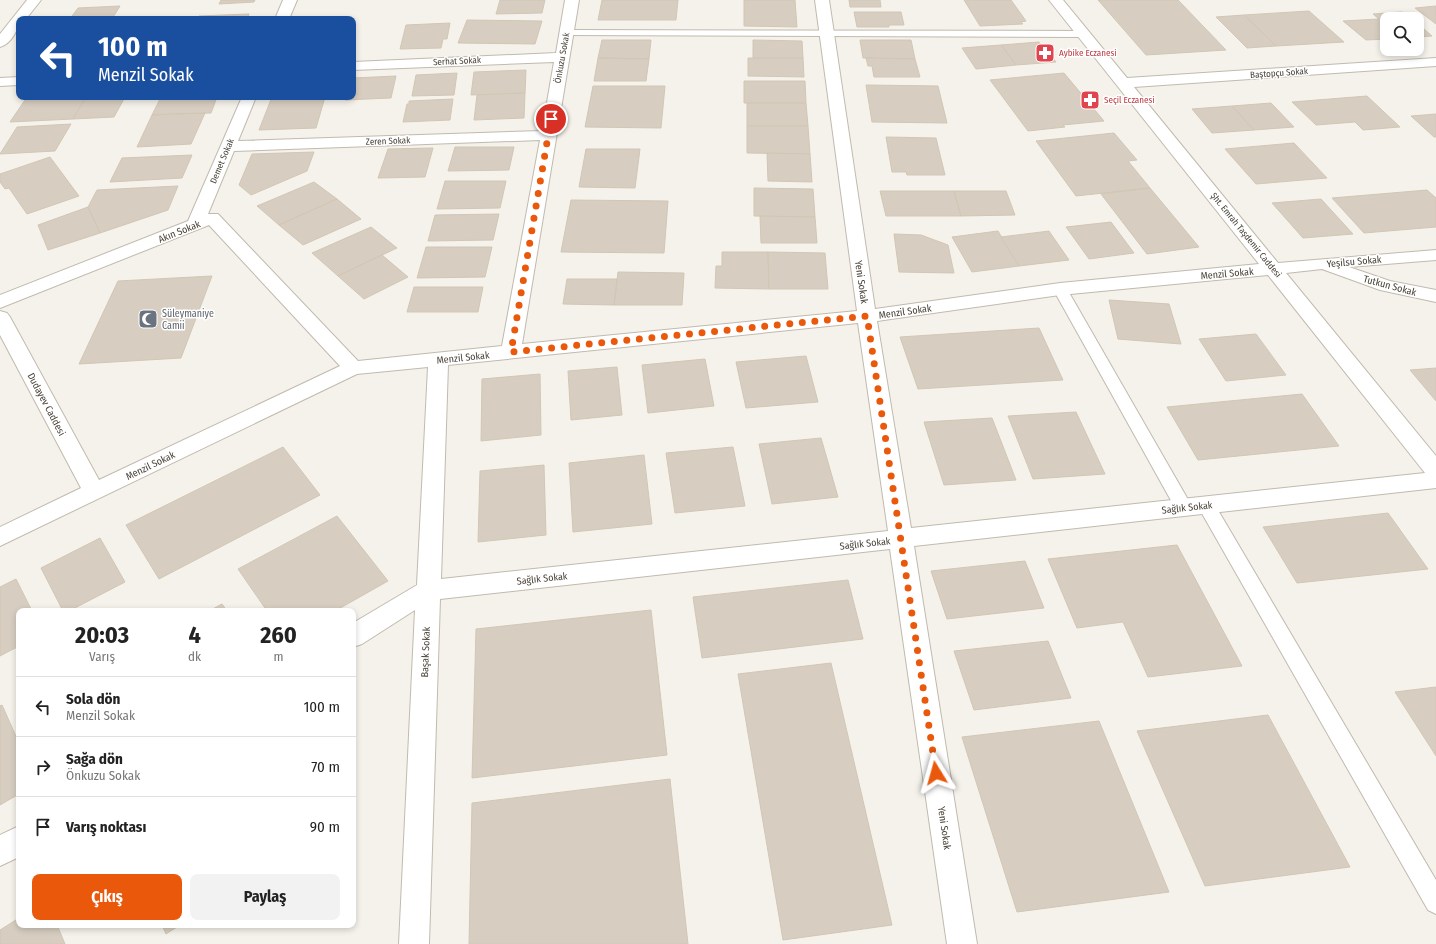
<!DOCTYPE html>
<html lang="tr">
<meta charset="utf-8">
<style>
:root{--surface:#fff;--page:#f2f2f2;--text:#222;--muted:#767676;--line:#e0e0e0;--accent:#ea580c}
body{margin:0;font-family:"Fira Sans Condensed",sans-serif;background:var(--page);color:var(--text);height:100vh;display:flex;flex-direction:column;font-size:15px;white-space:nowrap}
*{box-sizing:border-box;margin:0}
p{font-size:13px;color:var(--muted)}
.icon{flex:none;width:22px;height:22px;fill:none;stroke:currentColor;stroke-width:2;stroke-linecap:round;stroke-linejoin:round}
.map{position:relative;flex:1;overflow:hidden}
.panel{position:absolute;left:16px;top:608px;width:340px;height:320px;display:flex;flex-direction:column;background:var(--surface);border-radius:8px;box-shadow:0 2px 6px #0003}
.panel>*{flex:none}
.top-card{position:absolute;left:16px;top:16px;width:340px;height:84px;border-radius:8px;box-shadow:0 2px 6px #0003;background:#1a4fa0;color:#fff;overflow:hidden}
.fabs{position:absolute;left:1380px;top:12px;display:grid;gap:8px}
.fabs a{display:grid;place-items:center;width:44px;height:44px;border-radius:8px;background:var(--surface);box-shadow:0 2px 6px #0003;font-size:20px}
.pin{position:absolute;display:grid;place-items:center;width:34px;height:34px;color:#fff;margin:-17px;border:2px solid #fff;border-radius:50%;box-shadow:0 1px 4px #0007}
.me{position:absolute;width:44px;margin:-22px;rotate:352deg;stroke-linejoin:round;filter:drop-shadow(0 0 3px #0008)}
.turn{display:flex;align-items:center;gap:14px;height:84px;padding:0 16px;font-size:18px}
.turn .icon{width:52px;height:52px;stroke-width:2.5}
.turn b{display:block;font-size:28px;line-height:34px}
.eta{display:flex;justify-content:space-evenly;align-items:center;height:68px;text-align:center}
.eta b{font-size:24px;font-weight:700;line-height:28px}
.button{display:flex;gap:8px;margin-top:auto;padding:8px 16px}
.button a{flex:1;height:46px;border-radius:8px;background:var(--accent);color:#fff;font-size:16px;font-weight:700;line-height:46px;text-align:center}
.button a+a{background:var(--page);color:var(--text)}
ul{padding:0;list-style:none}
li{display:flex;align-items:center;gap:12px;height:60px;padding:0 16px;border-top:1px solid var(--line)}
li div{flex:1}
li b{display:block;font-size:15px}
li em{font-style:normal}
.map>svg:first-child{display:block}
</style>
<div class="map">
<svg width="1436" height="944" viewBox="0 0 1436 944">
<rect width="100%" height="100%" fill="#f5f2eb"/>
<g fill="#d7cec1" stroke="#d2c6b4">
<polygon points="221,0 255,0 254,2 219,4"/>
<polygon points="500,0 545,0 542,13 496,14"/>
<polygon points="602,0 678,0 676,20 598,20"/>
<polygon points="744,0 795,0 797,27 744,26"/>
<polygon points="849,0 880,0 881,7 850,7"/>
<polygon points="964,0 1011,0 1026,21 1021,22 1023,24 980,26"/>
<polygon points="1098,0 1178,0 1226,50 1146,55"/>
<polygon points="120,6 112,19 70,19 78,8"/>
<polygon points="1436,6 1436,24 1415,8"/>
<polygon points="1309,11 1344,42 1276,46 1244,15"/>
<polygon points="854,12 901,12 904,25 889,25 889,27 857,27"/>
<polygon points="1402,12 1411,19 1387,19 1387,39 1366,40 1343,21 1379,19 1373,14"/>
<polygon points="249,14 247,19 197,19 199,16"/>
<polygon points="1244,15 1276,46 1247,48 1216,17"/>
<polygon points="467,20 542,21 535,44 458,43"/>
<polygon points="450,23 447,39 443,39 441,48 400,49 406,25"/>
<polygon points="1417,23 1432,36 1417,37"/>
<polygon points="602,40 651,40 649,59 598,58"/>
<polygon points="753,40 802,41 803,58 753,58"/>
<polygon points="860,40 911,40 915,59 863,58"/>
<polygon points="1039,42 1056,62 1016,65 1001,45"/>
<polygon points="1001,45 1016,65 976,69 962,48"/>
<polygon points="598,58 649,59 646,81 594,81"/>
<polygon points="748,58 803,58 804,77 748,76"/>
<polygon points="866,58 915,59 920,77 874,77 872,66 868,66"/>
<polygon points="526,70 525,93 471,95 474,72"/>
<polygon points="457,73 454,95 412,96 416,75"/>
<polygon points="1064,73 1104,121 1063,125 1065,127 1028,131 990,80"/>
<polygon points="396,76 391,98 345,100 346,97 353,97 353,78"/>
<polygon points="744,81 805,81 806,103 744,103"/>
<polygon points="866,85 938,86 947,123 872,122"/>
<polygon points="593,86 665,86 661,128 585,127"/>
<polygon points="525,93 524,118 474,120 477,95"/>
<polygon points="1367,96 1400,127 1363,130 1355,122 1316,125 1292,102"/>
<polygon points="27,97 86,97 73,119 10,122"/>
<polygon points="86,97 125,97 114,117 73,119"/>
<polygon points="161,97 217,97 211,113 152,115"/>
<polygon points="272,97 325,97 316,128 259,130"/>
<polygon points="453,99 450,120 403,122 407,104 409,104 409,101"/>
<polygon points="747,103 806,103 808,126 747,126"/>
<polygon points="1271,103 1294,127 1254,130 1232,106"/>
<polygon points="1232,106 1254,130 1212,133 1192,109"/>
<polygon points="205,113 191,144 137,147 152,115"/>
<polygon points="1436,114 1436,137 1434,137 1411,116"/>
<polygon points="71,124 55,151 0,154 17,127"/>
<polygon points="747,126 808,126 810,154 747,153"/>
<polygon points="1114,133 1137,160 1128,161 1150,188 1076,196 1036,141"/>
<polygon points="886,137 936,138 945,175 907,175 906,172 892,172"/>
<polygon points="1294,143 1327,178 1256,184 1225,149"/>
<polygon points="455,147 514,147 509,170 448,171"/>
<polygon points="433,148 425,177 378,178 388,149"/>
<polygon points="586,149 640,149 635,188 579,187"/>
<polygon points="314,152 307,171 251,195 239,185 252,154"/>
<polygon points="767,153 810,154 812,182 768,181"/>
<polygon points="192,155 182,178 110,182 122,158"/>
<polygon points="50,157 79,196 27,214 9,188 5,189 0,182 0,174"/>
<polygon points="445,181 506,181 500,208 437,209"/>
<polygon points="314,182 337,199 279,225 257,206"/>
<polygon points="178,186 168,210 100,233 88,207 97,190"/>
<polygon points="754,188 813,189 815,217 754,216"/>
<polygon points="1150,188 1199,247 1147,254 1101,194"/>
<polygon points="1427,190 1436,198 1436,227 1364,233 1332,198"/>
<polygon points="880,191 954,191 961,216 886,216"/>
<polygon points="954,191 1006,191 1015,215 961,216"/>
<polygon points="337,199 361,219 303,245 279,225"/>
<polygon points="1321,199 1353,234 1303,238 1272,203"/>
<polygon points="571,200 668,201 664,253 561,252"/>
<polygon points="88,207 100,233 48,250 38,225"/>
<polygon points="499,214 493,240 428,241 435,215"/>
<polygon points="760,216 815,217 817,243 761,243"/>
<polygon points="1111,222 1134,253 1089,259 1066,227"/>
<polygon points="371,227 397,248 338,276 312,253"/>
<polygon points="998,231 1019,266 972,272 952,237"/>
<polygon points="1049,231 1069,260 1019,266 1001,237"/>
<polygon points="894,234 921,235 948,245 954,273 899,272"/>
<polygon points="426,247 492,247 485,277 417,278"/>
<polygon points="722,252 768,252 769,289 715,288 716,266 722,266"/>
<polygon points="768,252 825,253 828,289 769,289"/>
<polygon points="382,255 408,277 364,299 338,276"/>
<polygon points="618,272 684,273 682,305 614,305"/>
<polygon points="212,276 181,358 79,364 118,281"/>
<polygon points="567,279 617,279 614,305 563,304"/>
<polygon points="414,287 483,287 478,312 407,312"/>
<polygon points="1109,300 1169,304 1181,344 1118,339"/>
<polygon points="1039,328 1063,380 918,389 900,337"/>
<polygon points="1256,334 1286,375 1226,381 1199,339"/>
<polygon points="806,356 818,402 746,408 736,362"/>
<polygon points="705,359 714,406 648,413 642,365"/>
<polygon points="617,367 622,415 571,420 568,371"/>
<polygon points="1436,368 1436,401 1410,370"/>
<polygon points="540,374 541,435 481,441 482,379"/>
<polygon points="1302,394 1339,446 1198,460 1167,407"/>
<polygon points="1076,412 1105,474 1033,479 1008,416"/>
<polygon points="992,418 1016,480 944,485 924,422"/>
<polygon points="821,438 838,497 772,504 759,444"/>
<polygon points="283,447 320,495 159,579 126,525"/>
<polygon points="733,447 745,506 675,513 666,453"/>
<polygon points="644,455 652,524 573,532 569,463"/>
<polygon points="544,465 546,535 478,542 480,471"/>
<polygon points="1388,513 1428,569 1297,583 1263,527"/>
<polygon points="337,516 388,581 335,611 267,611 238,569"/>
<polygon points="100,538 125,582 69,611 63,611 41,568"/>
<polygon points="1177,545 1242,666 1148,677 1123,622 1077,628 1048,559"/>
<polygon points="1025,561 1044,608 947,619 931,571"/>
<polygon points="16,579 32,611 19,611 19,646 0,656 0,587"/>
<polygon points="848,580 863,639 702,658 693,597"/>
<polygon points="222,604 227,611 209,611"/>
<polygon points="651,610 667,755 472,778 476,629"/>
<polygon points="1048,641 1071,698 974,710 954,651"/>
<polygon points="831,663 892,925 783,940 738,674"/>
<polygon points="1436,687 1436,756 1395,692"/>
<polygon points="2,705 19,743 19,794 0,805 0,706"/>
<polygon points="1268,715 1350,867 1205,886 1137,731"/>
<polygon points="1099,721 1169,892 1017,912 962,737"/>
<polygon points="670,779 688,944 469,944 472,803"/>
<polygon points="19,918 19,925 57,925 65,944 0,944 0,930"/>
<polygon points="162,925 180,925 166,934"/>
</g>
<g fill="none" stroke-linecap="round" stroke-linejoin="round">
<g stroke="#c1baae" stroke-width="2">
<g id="service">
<polygon points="566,30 1083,31 1088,34 1083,37 562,35 561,33"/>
<polygon points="1060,285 1065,286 1067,289 1190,503 1193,508 1190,513 1184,515 1178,513 1053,289 1055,286"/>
<polygon points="1206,498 1212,500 1436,880 1436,914 1428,910 1200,510 1197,505 1200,500"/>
</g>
</g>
<g stroke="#c1baae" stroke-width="2">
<g id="minor">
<path d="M 27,0 L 41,0 L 26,19 L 19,19 C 19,29 11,44 0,47 L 0,34 Z"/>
<polygon points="283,0 297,0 289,19 275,19"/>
<path d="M 565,0 L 579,0 L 522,344 L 857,311 L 815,0 L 829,0 L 875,309 L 1060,283 L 1259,264 L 1049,0 L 1063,0 L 1127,78 L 1436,58 L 1436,66 L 1134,87 L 1278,263 L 1436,250 L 1436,260 L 1349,267 L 1390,281 L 1436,290 L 1436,302 L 1380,290 L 1322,269 L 1286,273 L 1436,456 L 1436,488 L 914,546 L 977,944 L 947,944 L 890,549 L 440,599 L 429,944 L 399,944 L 415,610 L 362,644 L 353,647 L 353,623 L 417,585 L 428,367 L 357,374 L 0,546 L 0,527 L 81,488 L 0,335 L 0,311 L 7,313 L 10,317 L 99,480 L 340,366 L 209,225 L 0,308 L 0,295 L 188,221 L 242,97 L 256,97 L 238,141 L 542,131 L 554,62 L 353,70 L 353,62 L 556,53 ZM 540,140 L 502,346 L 358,361 L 218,214 L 208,214 L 234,151 ZM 1268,275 L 1425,473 L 911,528 L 877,321 L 1060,295 ZM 858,323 L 888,531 L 441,579 L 448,365 Z"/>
<polygon points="19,77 19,85 0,86 0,78"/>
<polygon points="19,826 19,857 0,866 0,835"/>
</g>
</g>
<use href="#service" fill="#fff" fill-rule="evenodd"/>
<use href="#minor" fill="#fff" fill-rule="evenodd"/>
</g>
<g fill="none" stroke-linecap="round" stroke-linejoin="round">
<polyline stroke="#ea580c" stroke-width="7" stroke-dasharray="0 12.6" points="551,119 511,352 867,316 936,773"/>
</g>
<defs>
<g id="pharmacy-square" transform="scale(1)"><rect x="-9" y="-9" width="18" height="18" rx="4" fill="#e0444e" stroke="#fff"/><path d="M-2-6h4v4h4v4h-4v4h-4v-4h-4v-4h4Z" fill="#fff"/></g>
<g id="mosque-square" transform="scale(1)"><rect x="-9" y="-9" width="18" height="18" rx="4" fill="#6b7280" stroke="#fff"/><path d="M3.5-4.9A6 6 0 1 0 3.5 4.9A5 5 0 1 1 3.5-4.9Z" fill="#fff"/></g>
</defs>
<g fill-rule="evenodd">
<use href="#pharmacy-square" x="1045" y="53"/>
<use href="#pharmacy-square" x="1090" y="100"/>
<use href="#mosque-square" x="148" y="319"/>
</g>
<g text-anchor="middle" stroke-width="3" stroke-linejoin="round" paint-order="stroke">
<g font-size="9" fill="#be3a42" stroke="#fff" text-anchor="start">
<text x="1059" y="56">Aybike Eczanesi</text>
<text x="1104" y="103">Seçil Eczanesi</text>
</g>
<g font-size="9" fill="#4a4339" stroke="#fff">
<text transform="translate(562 58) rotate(-80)" y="3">Önkuzu Sokak</text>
<text transform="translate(457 61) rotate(-3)" y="3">Serhat Sokak</text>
<text transform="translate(1279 73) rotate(-4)" y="3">Baştopçu Sokak</text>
<text transform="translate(388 141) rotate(-2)" y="3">Zeren Sokak</text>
<text transform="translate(222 161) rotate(-67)" y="3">Demet Sokak</text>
<text transform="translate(1246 235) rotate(51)" y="3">Şht. Emrah Taşdemir Caddesi</text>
</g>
<g font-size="10" fill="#4a4339" stroke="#fff">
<text transform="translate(179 231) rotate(-22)" y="4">Akın Sokak</text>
<text transform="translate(1354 261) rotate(-5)" y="4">Yeşilsu Sokak</text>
<text transform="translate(1227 273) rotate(-5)" y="4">Menzil Sokak</text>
<text transform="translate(862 282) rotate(82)" y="4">Yeni Sokak</text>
<text transform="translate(1390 285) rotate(15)" y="4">Tutkun Sokak</text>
<text transform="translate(905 311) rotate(-8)" y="4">Menzil Sokak</text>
<text transform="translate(463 357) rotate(-6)" y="4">Menzil Sokak</text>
<text transform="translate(47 404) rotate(62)" y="4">Dudayev Caddesi</text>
<text transform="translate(150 465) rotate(-26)" y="4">Menzil Sokak</text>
<text transform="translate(1187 507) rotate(-6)" y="4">Sağlık Sokak</text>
<text transform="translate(865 543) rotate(-6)" y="4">Sağlık Sokak</text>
<text transform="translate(542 578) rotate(-6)" y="4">Sağlık Sokak</text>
<text transform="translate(425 652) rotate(-88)" y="4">Başak Sokak</text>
<text transform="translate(945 828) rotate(82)" y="4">Yeni Sokak</text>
</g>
<g font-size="10" fill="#5b616d" stroke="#fff" text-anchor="start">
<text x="162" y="317">Süleymaniye<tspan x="162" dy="12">Camii</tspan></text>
</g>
</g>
</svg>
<div class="fabs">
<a><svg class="icon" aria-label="search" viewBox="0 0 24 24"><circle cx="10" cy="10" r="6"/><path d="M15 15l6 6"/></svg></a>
</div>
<div class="pin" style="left:551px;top:119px;background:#d93025"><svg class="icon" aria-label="arrive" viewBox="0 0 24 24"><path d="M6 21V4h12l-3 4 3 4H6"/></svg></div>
<svg class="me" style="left:936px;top:773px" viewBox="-20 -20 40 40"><path d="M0-17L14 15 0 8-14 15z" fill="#ea580c" stroke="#fff" stroke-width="4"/></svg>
<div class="top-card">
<div class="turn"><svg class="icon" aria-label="left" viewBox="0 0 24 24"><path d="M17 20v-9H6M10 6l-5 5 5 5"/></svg><div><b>100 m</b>Menzil Sokak</div></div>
</div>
<section class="panel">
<div class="eta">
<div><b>20:03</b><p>Varış</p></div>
<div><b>4</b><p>dk</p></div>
<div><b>260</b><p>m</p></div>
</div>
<ul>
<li><svg class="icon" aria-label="left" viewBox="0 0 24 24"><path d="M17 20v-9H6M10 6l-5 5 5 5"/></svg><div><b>Sola dön</b><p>Menzil Sokak</p></div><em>100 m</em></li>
<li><svg class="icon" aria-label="right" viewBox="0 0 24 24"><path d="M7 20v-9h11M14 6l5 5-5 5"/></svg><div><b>Sağa dön</b><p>Önkuzu Sokak</p></div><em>70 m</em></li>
<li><svg class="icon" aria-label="arrive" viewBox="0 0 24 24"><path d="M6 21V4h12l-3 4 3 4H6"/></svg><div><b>Varış noktası</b></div><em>90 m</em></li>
</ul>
<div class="button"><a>Çıkış</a><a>Paylaş</a></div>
</section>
</div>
